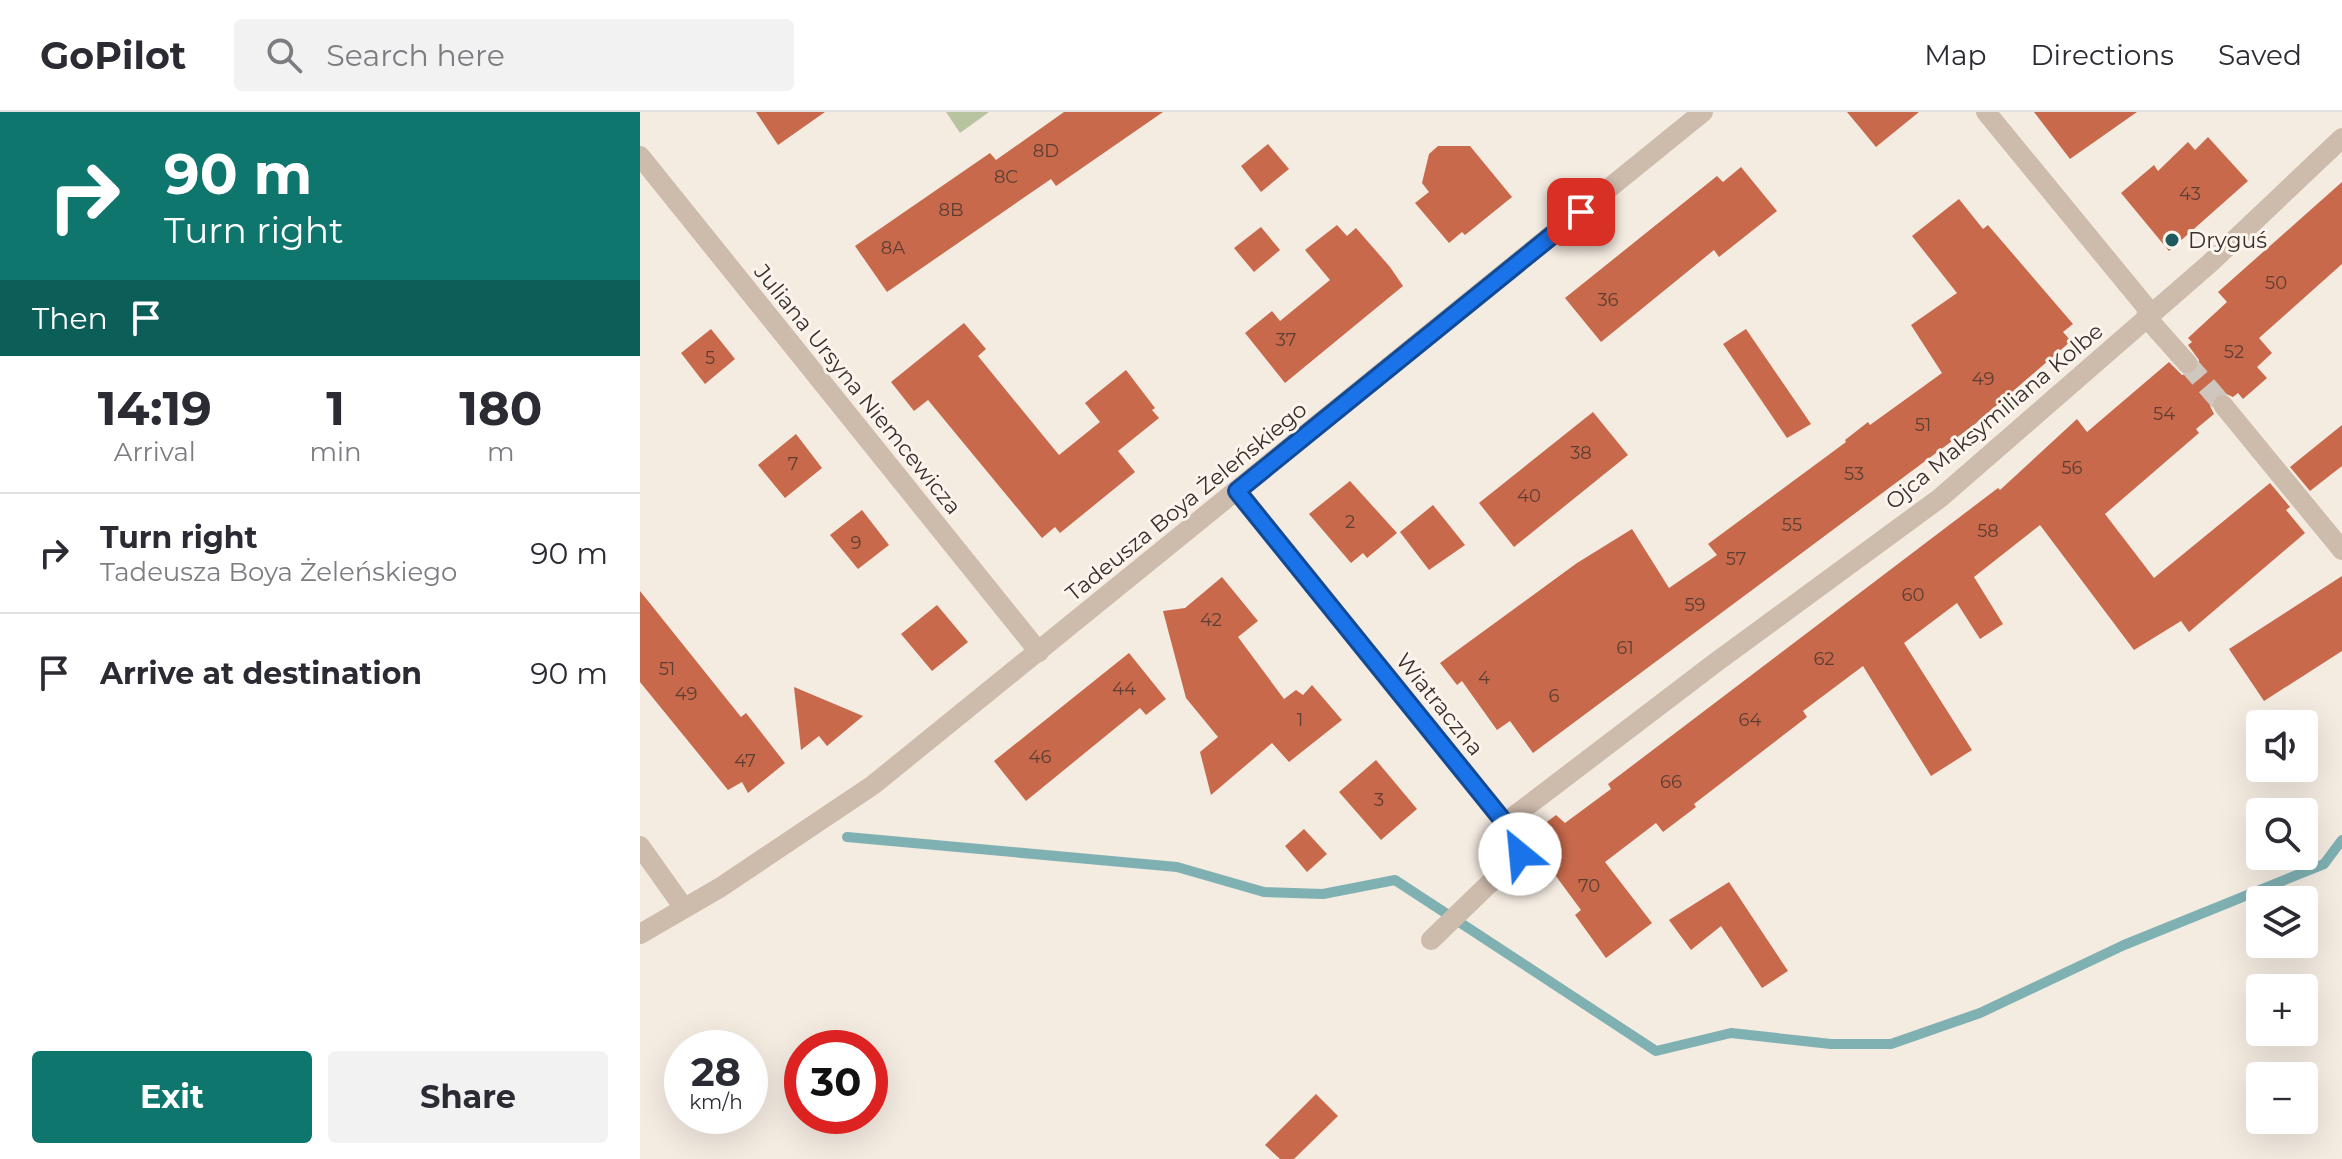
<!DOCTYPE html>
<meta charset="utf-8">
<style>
:root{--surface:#fff;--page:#f2f2f3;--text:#2b2b33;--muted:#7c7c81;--line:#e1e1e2;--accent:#0f766e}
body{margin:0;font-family:Montserrat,sans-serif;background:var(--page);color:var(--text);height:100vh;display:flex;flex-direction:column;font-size:30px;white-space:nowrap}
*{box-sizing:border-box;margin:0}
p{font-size:26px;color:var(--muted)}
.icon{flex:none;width:44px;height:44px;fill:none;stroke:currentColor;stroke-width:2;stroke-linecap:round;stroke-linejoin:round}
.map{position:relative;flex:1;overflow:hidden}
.panel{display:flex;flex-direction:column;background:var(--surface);width:640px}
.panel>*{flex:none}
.banner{background:#0f766e;color:#fff;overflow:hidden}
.buttons{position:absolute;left:1606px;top:598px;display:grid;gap:16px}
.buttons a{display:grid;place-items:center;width:72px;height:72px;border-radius:8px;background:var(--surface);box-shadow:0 8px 32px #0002;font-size:40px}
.speed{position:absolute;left:24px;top:918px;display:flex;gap:16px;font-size:40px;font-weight:700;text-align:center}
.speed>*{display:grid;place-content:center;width:104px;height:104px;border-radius:50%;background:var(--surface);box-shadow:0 8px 32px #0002;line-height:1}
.speed small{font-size:20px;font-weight:400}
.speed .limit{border:12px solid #d22;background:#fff;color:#111}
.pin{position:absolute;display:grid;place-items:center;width:68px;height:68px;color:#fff;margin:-34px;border-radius:16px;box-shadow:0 4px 12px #0006}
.me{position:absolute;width:88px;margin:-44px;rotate:332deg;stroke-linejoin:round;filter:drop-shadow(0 0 6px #0008)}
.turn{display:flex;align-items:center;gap:28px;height:168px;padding:0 32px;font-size:36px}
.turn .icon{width:104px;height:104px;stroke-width:2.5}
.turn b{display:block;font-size:56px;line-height:68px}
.then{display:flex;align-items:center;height:76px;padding:0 32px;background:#0003;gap:16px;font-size:30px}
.eta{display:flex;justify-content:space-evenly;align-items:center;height:136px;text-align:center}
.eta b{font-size:48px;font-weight:700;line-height:56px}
.action{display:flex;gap:16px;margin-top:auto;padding:16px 32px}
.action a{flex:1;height:92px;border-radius:8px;background:var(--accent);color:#fff;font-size:32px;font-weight:700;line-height:92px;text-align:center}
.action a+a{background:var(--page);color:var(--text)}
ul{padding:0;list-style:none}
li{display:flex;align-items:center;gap:24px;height:120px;padding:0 32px;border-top:2px solid var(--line)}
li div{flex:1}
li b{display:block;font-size:30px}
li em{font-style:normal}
header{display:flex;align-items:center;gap:48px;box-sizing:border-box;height:112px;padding:0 40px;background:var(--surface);border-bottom:2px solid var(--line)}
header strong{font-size:38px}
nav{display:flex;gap:44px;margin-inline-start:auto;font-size:28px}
.search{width:560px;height:72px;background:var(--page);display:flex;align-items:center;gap:20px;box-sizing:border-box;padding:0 28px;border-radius:8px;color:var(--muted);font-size:30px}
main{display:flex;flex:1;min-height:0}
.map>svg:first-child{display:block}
</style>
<header>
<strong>GoPilot</strong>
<div class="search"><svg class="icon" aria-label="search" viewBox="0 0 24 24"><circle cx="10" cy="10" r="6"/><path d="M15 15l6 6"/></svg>Search here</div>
<nav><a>Map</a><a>Directions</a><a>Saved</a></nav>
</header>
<main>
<section class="panel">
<div class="banner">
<div class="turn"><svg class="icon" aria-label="right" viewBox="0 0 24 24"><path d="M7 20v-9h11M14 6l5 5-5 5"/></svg><div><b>90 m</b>Turn right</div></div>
<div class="then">Then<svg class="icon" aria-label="arrive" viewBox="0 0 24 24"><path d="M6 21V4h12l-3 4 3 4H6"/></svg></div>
</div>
<div class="eta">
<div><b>14:19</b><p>Arrival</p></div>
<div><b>1</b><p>min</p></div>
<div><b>180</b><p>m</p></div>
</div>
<ul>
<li><svg class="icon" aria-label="right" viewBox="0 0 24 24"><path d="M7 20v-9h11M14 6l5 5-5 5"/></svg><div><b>Turn right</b><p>Tadeusza Boya Żeleńskiego</p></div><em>90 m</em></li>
<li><svg class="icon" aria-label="arrive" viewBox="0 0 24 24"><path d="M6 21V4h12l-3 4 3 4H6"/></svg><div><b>Arrive at destination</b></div><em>90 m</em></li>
</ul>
<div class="action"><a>Exit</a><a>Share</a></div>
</section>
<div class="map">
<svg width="1702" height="1047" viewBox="0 0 1702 1047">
<rect width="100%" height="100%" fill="#f4ebe1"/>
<polygon fill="#b8c4a0" points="306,0 349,0 320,21"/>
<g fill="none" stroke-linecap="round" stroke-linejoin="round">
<polyline stroke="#7fb0b2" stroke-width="10" points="207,725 537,755 624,780 683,782 755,768 1016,939 1091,921 1191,932 1251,932 1340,901 1484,833 1684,752 1702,728"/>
</g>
<g fill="#c8694b">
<polygon points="116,0 185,0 138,33"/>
<polygon points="424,0 523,0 416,74 411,67 247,180 215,134 350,41 356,48"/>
<polygon points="1207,0 1279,0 1236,35"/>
<polygon points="1394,0 1497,0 1430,47"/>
<polygon points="1568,25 1608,69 1529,139 1481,81 1514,53 1518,59 1548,30 1555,38"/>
<polygon points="628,32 649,57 621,80 601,54"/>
<polygon points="798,34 830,34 872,85 825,123 822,120 809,131 775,91 789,80 782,71 789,42"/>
<polygon points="1101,55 1137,99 1079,145 1074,138 961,230 925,186 1077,64 1083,70"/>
<polygon points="1702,70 1702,152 1619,226 1632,241 1617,255 1627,266 1603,287 1598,281 1593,285 1582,280 1574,284 1570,294 1574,302 1556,317 1559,321 1465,402 1514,466 1630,371 1650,395 1646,398 1665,421 1549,520 1541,509 1494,538 1400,413 1334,465 1363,512 1340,527 1317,491 1264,531 1332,638 1291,664 1223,554 1163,599 1167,605 1054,692 1056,695 1023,720 1016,711 965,750 1012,811 966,846 935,803 941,798 887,725 916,703 925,711 971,677 968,672 1358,376 1360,378 1437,307 1447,320 1529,250 1542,263 1555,261 1559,256 1559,248 1548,233 1552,230 1548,226 1587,190 1578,180"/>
<polygon points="1319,87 1343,117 1348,113 1433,212 1423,220 1431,229 1335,312 893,641 870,609 857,618 822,569 817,573 800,551 937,451 992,417 1029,476 1077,443 1068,432 1206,330 1205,328 1228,310 1230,313 1302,261 1271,213 1317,181 1272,124"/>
<polygon points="697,113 707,124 716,116 750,155 763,174 645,271 605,221 632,199 640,209 690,168 665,138"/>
<polygon points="621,115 640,138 614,160 594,136"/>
<polygon points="324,211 346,237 338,244 419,343 460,310 445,291 486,258 515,296 512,298 519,306 478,339 495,360 420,421 415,415 402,426 288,288 274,299 251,270"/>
<polygon points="71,217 95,247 65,272 41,241"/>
<polygon points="1106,217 1171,312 1147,326 1083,232"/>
<polygon points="953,300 988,343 874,435 839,391"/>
<polygon points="1702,313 1702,354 1670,379 1650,355"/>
<polygon points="156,322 182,356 145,386 118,353"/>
<polygon points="710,369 757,421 727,446 723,441 711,451 669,402"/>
<polygon points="793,393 825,433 789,458 760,420"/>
<polygon points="222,398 249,433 218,457 190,423"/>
<polygon points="1702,464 1702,539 1624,589 1589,537"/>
<polygon points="582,465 618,509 598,525 644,587 656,578 663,583 672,573 702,608 649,650 632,631 571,683 560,640 578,625 546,586 523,499 545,496"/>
<polygon points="0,479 101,605 106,601 145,651 108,681 102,670 88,678 0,570"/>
<polygon points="297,493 328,530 292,559 261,522"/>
<polygon points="489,541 526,587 506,603 500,596 386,689 354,649"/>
<polygon points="154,575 223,604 187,634 179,624 161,638"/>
<polygon points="736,648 777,697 741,728 699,680"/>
<polygon points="664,717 687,742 667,760 645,734"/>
<polygon points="1089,770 1148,859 1122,876 1081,814 1051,838 1029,808"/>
<polygon points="676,982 698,1004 654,1047 640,1047 625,1033"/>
</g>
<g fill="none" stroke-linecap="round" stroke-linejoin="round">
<polyline stroke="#cfc6bd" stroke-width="20" stroke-dasharray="20 10" stroke-linecap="butt" points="1547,251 1583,293"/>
<g stroke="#cdbbac" stroke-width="20">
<polyline points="1346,0 1511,201"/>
<polyline points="0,44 399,540"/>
<polyline points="1506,205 1547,251"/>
<polyline points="1583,293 1702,438"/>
<polyline points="597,379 865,711 880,742 791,828"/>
<polyline points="865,711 1075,551 1300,386 1569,152 1702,26"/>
<polyline points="0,734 44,796"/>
<polyline points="0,822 81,775 233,673 1063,0"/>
</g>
</g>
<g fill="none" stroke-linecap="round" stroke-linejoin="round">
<g stroke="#114b97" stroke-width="20">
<polyline id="route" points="880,742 865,711 597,379 941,100"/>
</g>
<use href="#route" stroke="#1a73e8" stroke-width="14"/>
</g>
<circle fill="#1f5a5e" stroke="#fbf5ee" stroke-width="3" cx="1532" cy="128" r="8"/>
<g text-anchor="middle" stroke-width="6" stroke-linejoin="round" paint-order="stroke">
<g font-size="18" fill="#5e3e33">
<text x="406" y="45">8D</text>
<text x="366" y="71">8C</text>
<text x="1550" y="88">43</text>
<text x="311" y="104">8B</text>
<text x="253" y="142">8A</text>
<text x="1636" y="177">50</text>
<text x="968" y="194">36</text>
<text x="646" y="234">37</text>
<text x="1594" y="246">52</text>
<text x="70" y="252">5</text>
<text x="1343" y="273">49</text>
<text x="1524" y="308">54</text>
<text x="1283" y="319">51</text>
<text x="941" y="347">38</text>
<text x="153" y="358">7</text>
<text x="1432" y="362">56</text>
<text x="1214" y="368">53</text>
<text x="889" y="390">40</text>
<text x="710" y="416">2</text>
<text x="1152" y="419">55</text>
<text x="1348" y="425">58</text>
<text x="216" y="437">9</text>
<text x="1096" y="453">57</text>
<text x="1273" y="489">60</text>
<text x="1055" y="499">59</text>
<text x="571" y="514">42</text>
<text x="985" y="542">61</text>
<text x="1184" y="553">62</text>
<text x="27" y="563">51</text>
<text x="844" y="572">4</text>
<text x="484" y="583">44</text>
<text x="46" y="588">49</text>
<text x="914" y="590">6</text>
<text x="660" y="614">1</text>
<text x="1110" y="614">64</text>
<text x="400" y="651">46</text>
<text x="105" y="655">47</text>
<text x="1031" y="676">66</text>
<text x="739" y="694">3</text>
<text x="949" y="780">70</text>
</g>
<g font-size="22" fill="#3b302b" stroke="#fbf5ee" text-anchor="start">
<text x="1548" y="136">Dryguś</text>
</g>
<g font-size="22" fill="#3b302b" stroke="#fbf5ee">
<text transform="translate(218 277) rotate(51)" y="8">Juliana Ursyna Niemcewicza</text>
<text transform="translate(1354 304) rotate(-40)" y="8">Ojca Maksymiliana Kolbe</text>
<text transform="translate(546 389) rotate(-39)" y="8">Tadeusza Boya Żeleńskiego</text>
<text transform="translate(800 592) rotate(51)" y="8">Wiatraczna</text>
</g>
</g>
</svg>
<div class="buttons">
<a><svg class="icon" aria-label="sound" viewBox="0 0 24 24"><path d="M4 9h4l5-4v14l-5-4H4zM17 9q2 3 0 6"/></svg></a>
<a><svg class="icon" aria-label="search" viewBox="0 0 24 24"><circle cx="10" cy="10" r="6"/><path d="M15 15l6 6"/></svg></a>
<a><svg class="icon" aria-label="layers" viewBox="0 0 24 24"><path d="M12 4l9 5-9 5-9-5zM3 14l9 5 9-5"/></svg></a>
<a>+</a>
<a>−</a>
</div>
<div class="speed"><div>28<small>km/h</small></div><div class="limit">30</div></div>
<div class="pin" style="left:941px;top:100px;background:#d93025"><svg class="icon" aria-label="arrive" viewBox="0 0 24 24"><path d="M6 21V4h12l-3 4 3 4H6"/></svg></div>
<svg class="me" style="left:880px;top:742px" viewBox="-20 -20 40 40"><circle r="19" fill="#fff"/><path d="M0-13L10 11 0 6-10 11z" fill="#1a73e8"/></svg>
</div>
</main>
